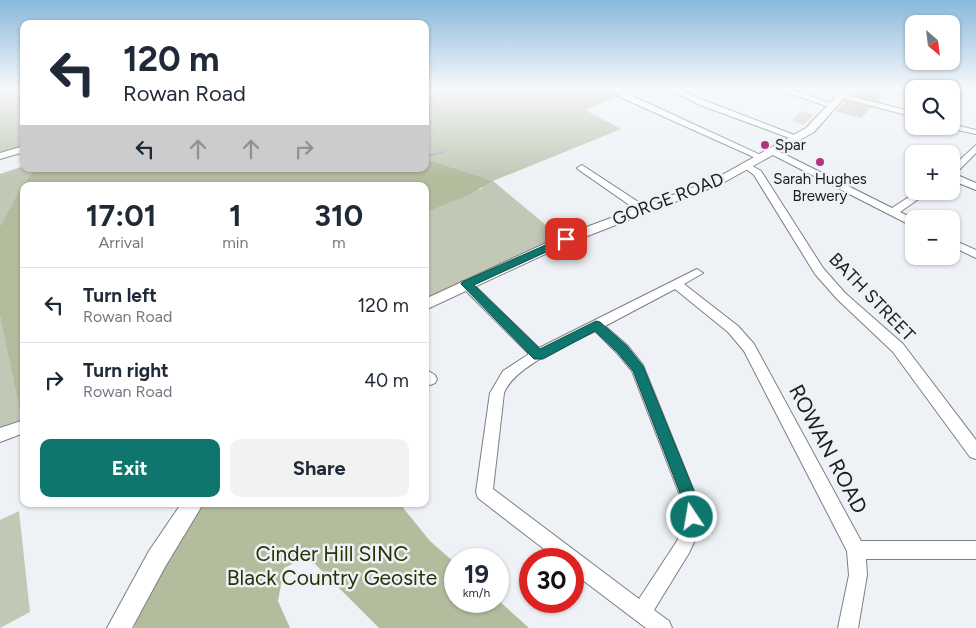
<!DOCTYPE html>
<meta charset="utf-8">
<style>
:root{--surface:#fff;--page:#f2f2f3;--text:#1f2937;--muted:#747a83;--line:#e0e1e3;--accent:#0f766e}
body{margin:0;font-family:Figtree,sans-serif;background:var(--page);color:var(--text);height:100vh;display:flex;flex-direction:column;font-size:19px;white-space:nowrap}
*{box-sizing:border-box;margin:0}
p{font-size:16px;color:var(--muted)}
.icon{flex:none;width:28px;height:28px;fill:none;stroke:currentColor;stroke-width:2;stroke-linecap:round;stroke-linejoin:round}
.map{position:relative;flex:1;overflow:hidden}
.details{position:absolute;left:20px;top:182px;width:409px;height:325px;display:flex;flex-direction:column;background:var(--surface);border-radius:10px;box-shadow:0 1px 4px #0004}
.details>*{flex:none}
.top-card{position:absolute;left:20px;top:20px;width:409px;height:152px;border-radius:10px;box-shadow:0 1px 4px #0004;background:#fff;color:var(--text);overflow:hidden}
.needle{width:32px;rotate:152deg}
.fabs{position:absolute;left:905px;top:15px;display:grid;gap:10px}
.fabs a{display:grid;place-items:center;width:55px;height:55px;border-radius:10px;background:var(--surface);box-shadow:0 1px 4px #0004;font-size:25px}
.speed{position:absolute;left:444px;top:548px;display:flex;gap:10px;font-size:25px;font-weight:700;text-align:center}
.speed>*{display:grid;place-content:center;width:65px;height:65px;border-radius:50%;background:var(--surface);box-shadow:0 1px 4px #0004;line-height:1}
.speed small{font-size:12px;font-weight:400}
.speed .limit{border:8px solid #d22;background:#fff;color:#111}
.pin{position:absolute;display:grid;place-items:center;width:42px;height:42px;color:#fff;margin:-21px;border-radius:10px;box-shadow:0 2px 8px #0006}
.me{position:absolute;width:55px;margin:-28px;rotate:348deg;stroke-linejoin:round;filter:drop-shadow(0 0 4px #0008)}
.turn{display:flex;align-items:center;gap:18px;height:105px;padding:0 20px;font-size:22px}
.turn .icon{width:65px;height:65px;stroke-width:2.5}
.turn b{display:block;font-size:35px;line-height:42px}
.lanes{display:flex;align-items:center;height:48px;padding:0 20px;background:#0003;justify-content:center;gap:25px;direction:ltr}
.lanes .off{opacity:.35}
.eta{display:flex;justify-content:space-evenly;align-items:center;height:85px;text-align:center}
.eta b{font-size:30px;font-weight:700;line-height:35px}
.cta{display:flex;gap:10px;margin-top:auto;padding:10px 20px}
.cta a{flex:1;height:58px;border-radius:10px;background:var(--accent);color:#fff;font-size:20px;font-weight:700;line-height:58px;text-align:center}
.cta a+a{background:var(--page);color:var(--text)}
ul{padding:0;list-style:none}
li{display:flex;align-items:center;gap:15px;height:75px;padding:0 20px;border-top:1px solid var(--line)}
li div{flex:1}
li b{display:block;font-size:19px}
li em{font-style:normal}
.map>svg:first-child{display:block}
</style>
<div class="map">
<svg width="976" height="628" viewBox="0 0 976 628">
<rect width="100%" height="100%" fill="#eef2f6"/>
<g fill="#c2c8b6">
<polygon points="0,89 24,89 24,146 0,154"/>
<polygon points="425,89 609,89 621,95 585,110 621,129 493,181 559,236 425,299 425,213 483,188 453,170 425,159"/>
<polygon points="860,89 878,89 886,92 861,118 835,111"/>
<polygon points="24,166 24,169 35,169 21,187 0,226 0,174"/>
<polygon points="0,317 22,422 0,430"/>
<polygon points="19,511 30,612 0,628 0,520"/>
</g>
<g fill="#b3bd9e">
<polygon points="425,159 492,181 473,193 425,213 425,186 24,186 24,421 22,422 0,317 0,226 21,187 35,169 425,169"/>
<polygon points="204,504 400,504 430,541 455,563 455,601 498,600 529,628 379,628 315,564 302,559 284,568 278,601 290,628 134,628 142,602"/>
</g>
<g fill="none" stroke-linecap="round" stroke-linejoin="round">
<polyline stroke="#98bec8" stroke-width="2" points="425,156 444,152"/>
</g>
<polygon fill="#d4d1cd" points="801,111 814,115 803,125 794,122 795,120 792,120"/>
<g fill="none" stroke-linecap="round" stroke-linejoin="round">
<g stroke="#7c7f83" stroke-width="2">
<g id="minor">
<polygon points="669,89 679,89 706,101 802,138 795,140 700,105"/>
<polygon points="777,89 789,89 836,105 829,107"/>
<polygon points="884,89 914,91 914,95 888,91"/>
<polygon points="620,93 626,93 765,157 761,160 758,159 620,97"/>
<polygon points="838,93 914,112 914,117 838,97"/>
<polygon points="951,124 976,130 976,134 948,128 947,126 951,126"/>
<polygon points="976,145 976,153 955,174 976,183 976,190 951,180 951,168"/>
<polygon points="24,146 24,152 0,159 0,153"/>
<polygon points="772,148 892,208 918,191 930,191 900,212 914,219 914,226 910,225 769,153 768,151"/>
<polygon points="747,163 761,171 823,268 845,293 903,344 976,440 976,459 970,457 893,352 837,299 815,274 754,175 742,166"/>
<polygon points="582,165 646,207 646,211 638,211 579,170 577,168"/>
<polygon points="951,239 976,250 976,258 951,246"/>
<path d="M 697,269 L 703,273 L 684,284 L 738,326 L 754,344 L 861,541 L 976,541 L 976,559 L 866,559 L 867,575 L 858,628 L 838,628 L 849,575 L 847,551 L 744,351 L 728,332 L 675,289 L 605,326 L 628,346 L 643,365 L 700,506 L 701,527 L 689,553 L 654,610 L 669,621 L 672,628 L 646,628 L 572,572 L 572,559 L 557,559 L 478,498 L 476,492 L 490,393 L 503,371 L 529,354 L 462,287 L 460,284 L 462,281 L 470,281 L 539,348 ZM 595,331 L 618,354 L 632,371 L 684,506 L 683,526 L 677,541 L 639,599 L 493,489 L 504,393 C 515,365 569,345 595,331 Z"/>
<polygon points="425,369 435,375 437,379 435,383 430,385 425,383"/>
<polygon points="24,420 24,433 0,442 0,428"/>
</g>
</g>
<g stroke="#7c7f83" stroke-width="2">
<g id="major">
<polygon points="843,89 852,89 814,132 721,184 567,244 425,310 425,299 557,238 713,180 806,128"/>
<polygon points="181,504 203,504 165,567 132,628 107,628 149,551"/>
</g>
</g>
<use href="#minor" fill="#fff" fill-rule="evenodd"/>
<use href="#major" fill="#fff" fill-rule="evenodd"/>
</g>
<linearGradient id="sky" x2="0" y2="1"><stop stop-color="#88b8db"/><stop offset="0.5" stop-color="#f7f9fb"/><stop offset="1" stop-color="#f7f9fb" stop-opacity="0"/></linearGradient>
<rect width="976" height="177" fill="url(#sky)"/>
<polygon fill="#0f766e" stroke="#0a4d48" points="566,236 570,237 570,241 474,285 540,349 596,321 600,322 627,346 643,366 700,506 697,522 692,524 687,522 684,517 685,506 633,371 618,353 595,331 543,359 534,359 461,284 462,282"/>
<g fill="#b13383" stroke="#eef2f6" stroke-width="2">
<circle cx="765" cy="145" r="5"/>
<circle cx="820" cy="162" r="5"/>
</g>
<g text-anchor="middle" stroke-width="5" stroke-linejoin="round" paint-order="stroke">
<g font-size="15" fill="#1b1c1e" stroke="#eef2f6" text-anchor="start">
<text x="775" y="150">Spar</text>
<text x="820" y="184" text-anchor="middle">Sarah Hughes<tspan x="820" dy="17">Brewery</tspan></text>
</g>
<g font-size="18" fill="#1b1c1e" stroke="#eef2f6">
<text transform="translate(668 199) rotate(-21)" y="6">GORGE ROAD</text>
<text transform="translate(872 297) rotate(46)" y="6">BATH STREET</text>
</g>
<g font-size="21" fill="#1b1c1e" stroke="#eef2f6">
<text transform="translate(828 449) rotate(62)" y="7">ROWAN ROAD</text>
</g>
<g font-size="21" fill="#273200" stroke="#eef2f6">
<text x="332" y="561">Cinder Hill SINC<tspan x="332" dy="24">Black Country Geosite</tspan></text>
</g>
</g>
</svg>
<div class="fabs">
<a><svg class="needle" viewBox="-14 -14 28 28"><path d="M0-13l5 13h-10z" fill="#e53935"/><path d="M0 13l5-13h-10z" fill="#747a83"/></svg></a>
<a><svg class="icon" aria-label="search" viewBox="0 0 24 24"><circle cx="10" cy="10" r="6"/><path d="M15 15l6 6"/></svg></a>
<a>+</a>
<a>−</a>
</div>
<div class="speed"><div>19<small>km/h</small></div><div class="limit">30</div></div>
<div class="pin" style="left:566px;top:239px;background:#d93025"><svg class="icon" aria-label="arrive" viewBox="0 0 24 24"><path d="M6 21V4h12l-3 4 3 4H6"/></svg></div>
<svg class="me" style="left:692px;top:517px" viewBox="-20 -20 40 40"><circle r="17" fill="#0f766e" stroke="#fff" stroke-width="3"/><path d="M0-11L8 9 0 5-8 9z" fill="#fff"/></svg>
<div class="top-card">
<div class="turn"><svg class="icon" aria-label="left" viewBox="0 0 24 24"><path d="M17 20v-9H6M10 6l-5 5 5 5"/></svg><div><b>120 m</b>Rowan Road</div></div>
<div class="lanes"><svg class="icon" aria-label="left" viewBox="0 0 24 24"><path d="M17 20v-9H6M10 6l-5 5 5 5"/></svg><svg class="icon off" aria-label="ahead" viewBox="0 0 24 24"><path d="M12 20V5M6 11l6-6 6 6"/></svg><svg class="icon off" aria-label="ahead" viewBox="0 0 24 24"><path d="M12 20V5M6 11l6-6 6 6"/></svg><svg class="icon off" aria-label="right" viewBox="0 0 24 24"><path d="M7 20v-9h11M14 6l5 5-5 5"/></svg></div>
</div>
<section class="details">
<div class="eta">
<div><b>17:01</b><p>Arrival</p></div>
<div><b>1</b><p>min</p></div>
<div><b>310</b><p>m</p></div>
</div>
<ul>
<li><svg class="icon" aria-label="left" viewBox="0 0 24 24"><path d="M17 20v-9H6M10 6l-5 5 5 5"/></svg><div><b>Turn left</b><p>Rowan Road</p></div><em>120 m</em></li>
<li><svg class="icon" aria-label="right" viewBox="0 0 24 24"><path d="M7 20v-9h11M14 6l5 5-5 5"/></svg><div><b>Turn right</b><p>Rowan Road</p></div><em>40 m</em></li>
</ul>
<div class="cta"><a>Exit</a><a>Share</a></div>
</section>
</div>
